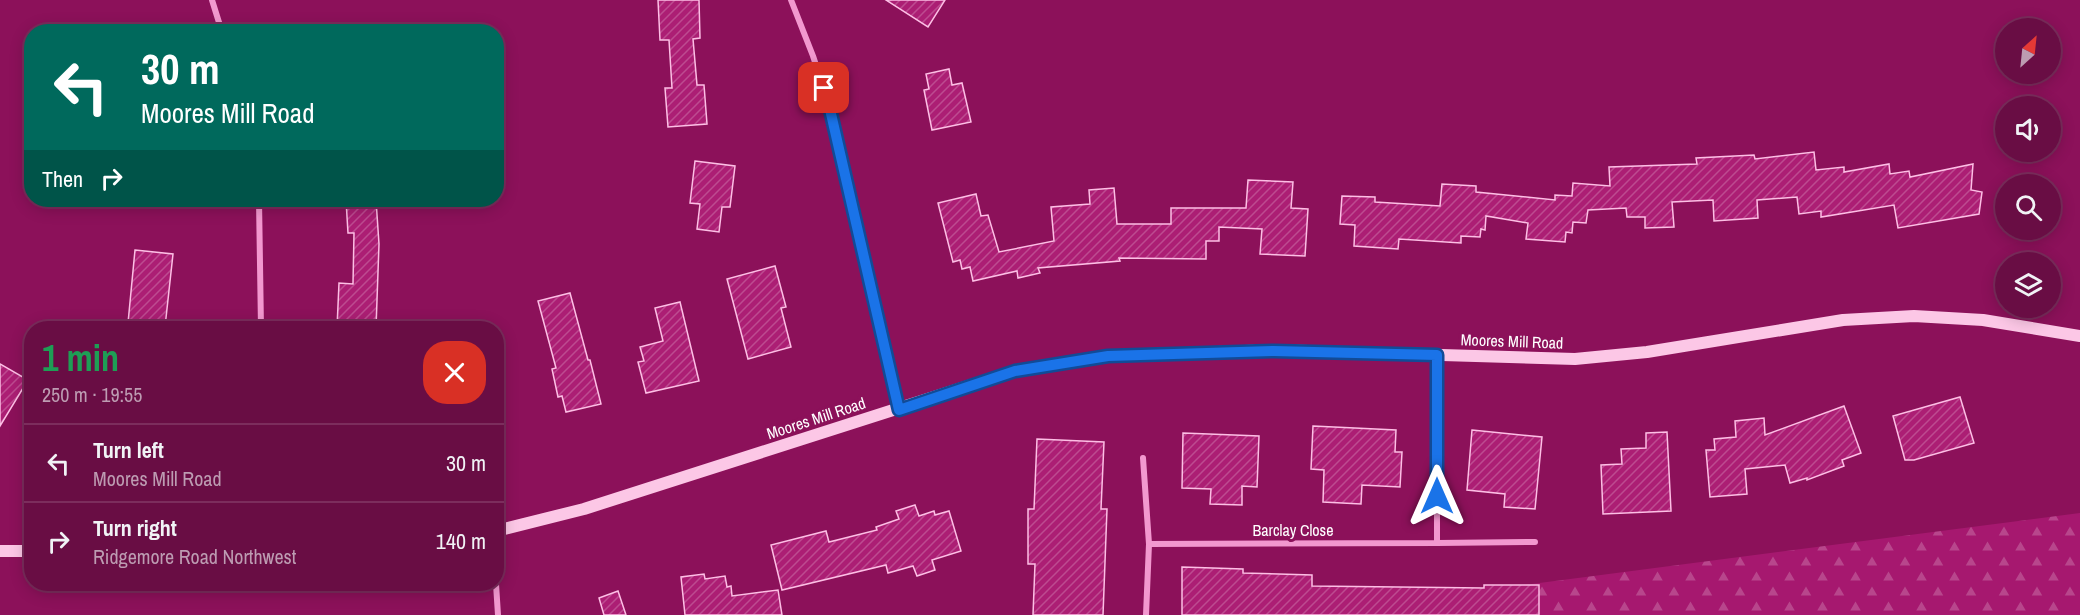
<!DOCTYPE html>
<meta charset="utf-8">
<style>
:root{--surface:#690d44;--page:#6e164b;--text:#f1f3f6;--muted:#bd9cb2;--line:#7c2d5d}
body{margin:0;font-family:"Archivo Narrow",sans-serif;background:var(--page);color:var(--text);height:100vh;display:flex;flex-direction:column;font-size:22px;white-space:nowrap}
*{box-sizing:border-box;margin:0}
p{font-size:20px;color:var(--muted)}
.icon{flex:none;width:33px;height:33px;fill:none;stroke:currentColor;stroke-width:2;stroke-linecap:round;stroke-linejoin:round}
.map{position:relative;flex:1;overflow:hidden}
.side{position:absolute;left:24px;top:321px;width:480px;height:270px;display:flex;flex-direction:column;background:var(--surface);border-radius:24px;box-shadow:0 3px 15px #0003,0 0 0 2px var(--line)}
.side>*{flex:none}
.banner{position:absolute;left:24px;top:24px;width:480px;height:183px;border-radius:24px;box-shadow:0 3px 15px #0003,0 0 0 2px var(--line);background:#00695c;color:#fff;overflow:hidden}
.needle{width:39px;rotate:27deg}
.tools{position:absolute;left:1995px;top:18px;display:grid;gap:12px}
.tools a{display:grid;place-items:center;width:66px;height:66px;border-radius:50%;background:var(--surface);box-shadow:0 3px 15px #0003,0 0 0 2px var(--line);font-size:30px}
.pin{position:absolute;display:grid;place-items:center;width:51px;height:51px;color:#fff;margin:-26px;border-radius:12px;box-shadow:0 3px 9px #0006}
.me{position:absolute;width:66px;margin:-33px;rotate:0deg;stroke-linejoin:round;filter:drop-shadow(0 0 4px #0008)}
.turn{display:flex;align-items:center;gap:21px;height:126px;padding:0 18px;font-size:27px}
.turn .icon{width:78px;height:78px;stroke-width:2.5}
.turn b{display:block;font-size:42px;line-height:51px}
.then{display:flex;align-items:center;height:57px;padding:0 18px;background:#0003;gap:12px;font-size:22px}
.round{display:grid;place-items:center;flex:none;width:63px;height:63px;border-radius:24px;background:var(--page)}
.overview{display:flex;align-items:center;justify-content:space-between;height:102px;padding:0 18px}
h1{font-size:36px;font-weight:700;line-height:45px;color:#1e9e55}
ul{padding:0;list-style:none}
li{display:flex;align-items:center;gap:18px;height:78px;padding:0 18px;border-top:2px solid var(--line)}
li div{flex:1}
li b{display:block;font-size:22px}
li em{font-style:normal}
.map>svg:first-child{display:block}
</style>
<div class="map">
<svg width="2080" height="615" viewBox="0 0 2080 615">
<defs>
<pattern id="forest-firs" width="22" height="20" patternUnits="userSpaceOnUse" patternTransform="scale(1.5)"><rect width="22" height="20" fill="#a6186f"/><path d="M5 1l3.5 6h-7zM16 11l3.5 6h-7z" fill="#b8468c"/></pattern>
<pattern id="building-hatch" width="6" height="6" patternUnits="userSpaceOnUse" patternTransform="scale(1.5)"><rect width="6" height="6" fill="#ac1e74"/><path d="M-1 1l2-2M0 6l6-6M5 7l2-2" fill="none" stroke="#bd4b90"/></pattern>
</defs>
<rect width="100%" height="100%" fill="#8c115a"/>
<polygon fill="url(#forest-firs)" points="2080,513 2080,615 1291,615"/>
<g fill="url(#building-hatch)" stroke="#fdbfe5" stroke-width="1.5">
<polygon points="658,0 699,0 700,38 693,39 697,85 704,85 707,124 668,127 665,88 672,88 669,40 660,40"/>
<polygon points="886,0 945,0 928,27"/>
<polygon points="949,69 952,85 962,83 971,122 932,130 924,90 929,89 926,74"/>
<polygon points="1814,152 1816,170 1844,167 1844,172 1889,164 1890,174 1909,171 1910,177 1973,164 1971,190 1982,192 1979,214 1898,228 1894,205 1821,217 1821,211 1799,214 1797,197 1757,200 1758,218 1714,221 1713,200 1672,202 1674,227 1645,228 1645,217 1627,217 1626,208 1588,210 1586,223 1573,222 1572,233 1566,232 1565,242 1526,239 1528,223 1486,216 1485,230 1481,229 1480,237 1461,236 1461,243 1399,239 1398,249 1354,246 1355,225 1340,224 1342,196 1375,197 1375,202 1440,206 1442,184 1476,186 1476,192 1555,200 1555,195 1572,196 1573,183 1610,186 1609,167 1697,164 1696,158 1754,155 1755,159"/>
<polygon points="695,161 735,166 730,207 722,207 719,232 697,229 700,204 690,203"/>
<polygon points="1248,180 1293,182 1291,208 1308,209 1305,256 1260,254 1262,229 1219,227 1219,241 1206,241 1206,259 1119,258 1120,261 1038,268 1040,273 1018,278 1017,271 973,281 970,267 962,269 960,260 953,262 938,203 976,194 981,216 988,215 999,252 1054,241 1051,207 1090,204 1089,190 1114,188 1117,224 1171,224 1171,208 1246,208"/>
<polygon points="346,200 376,200 379,244 376,328 337,328 339,283 353,284 354,233 348,233"/>
<polygon points="135,250 173,254 165,327 128,323"/>
<polygon points="775,266 786,307 781,308 791,347 748,359 727,279"/>
<polygon points="570,293 588,360 590,360 601,404 566,412 562,396 558,397 552,369 556,368 538,301"/>
<polygon points="680,302 699,381 646,393 638,362 644,361 640,347 663,341 655,308"/>
<polygon points="0,364 28,380 0,426"/>
<polygon points="1960,397 1974,443 1914,460 1905,460 1893,416"/>
<polygon points="1844,406 1861,453 1842,460 1844,466 1807,480 1807,478 1790,483 1785,465 1745,469 1747,494 1710,497 1706,450 1715,450 1714,439 1736,437 1735,421 1764,418 1765,435"/>
<polygon points="1313,426 1396,430 1395,452 1402,452 1400,487 1362,485 1361,504 1323,502 1324,470 1311,469"/>
<polygon points="1472,430 1542,437 1535,509 1504,507 1505,494 1467,490"/>
<polygon points="1667,432 1671,511 1603,514 1601,465 1622,464 1621,449 1646,448 1646,433"/>
<polygon points="1183,433 1259,436 1257,487 1242,486 1242,505 1210,504 1211,489 1182,488"/>
<polygon points="1037,439 1104,442 1101,509 1107,509 1103,615 1033,615 1035,564 1028,564 1028,509 1034,509"/>
<polygon points="915,505 919,516 934,511 935,515 949,511 961,551 932,560 935,570 917,576 913,566 888,573 886,565 782,590 771,545 826,531 829,542 877,530 876,527 899,519 896,511"/>
<polygon points="1182,567 1243,569 1243,573 1312,575 1312,586 1484,588 1484,585 1539,585 1539,615 1182,615"/>
<polygon points="704,574 705,579 725,576 727,587 731,586 732,596 778,590 782,615 685,615 681,577"/>
<polygon points="618,591 626,615 604,615 599,598"/>
</g>
<g fill="none" stroke-linecap="round" stroke-linejoin="round">
<g stroke="#f298cf" stroke-width="6">
<polyline points="212,0 222,32"/>
<polyline points="791,0 813,56 829,105 899,409"/>
<polyline points="259,200 261,328"/>
<polyline points="1143,458 1149,544 1146,615"/>
<polyline points="1437,543 1535,542"/>
<polyline points="1149,544 1437,543 1437,355"/>
<polyline points="496,584 498,615"/>
</g>
<g stroke="#fcc7e6" stroke-width="12">
<polyline points="496,531 584,509 1015,371 1108,356 1274,350 1575,359 1647,352 1843,320 1914,316 1983,320 2080,336"/>
<polyline points="0,551 32,551"/>
</g>
</g>
<g fill="none" stroke-linecap="round" stroke-linejoin="round">
<g stroke="#114b97" stroke-width="15">
<polyline id="route" points="824,88 829,105 899,410 1015,371 1108,356 1274,351 1437,355 1437,496"/>
</g>
<use href="#route" stroke="#1a73e8" stroke-width="10"/>
</g>
<g text-anchor="middle" stroke-width="6" stroke-linejoin="round" paint-order="stroke">
<g font-size="16" fill="#fff" stroke="#8c115a">
<text transform="translate(1512 341) rotate(2)" y="6">Moores Mill Road</text>
<text transform="translate(816 418) rotate(-18)" y="6">Moores Mill Road</text>
<text x="1293" y="536">Barclay Close</text>
</g>
</g>
</svg>
<div class="tools">
<a><svg class="needle" viewBox="-14 -14 28 28"><path d="M0-13l5 13h-10z" fill="#e53935"/><path d="M0 13l5-13h-10z" fill="#bd9cb2"/></svg></a>
<a><svg class="icon" aria-label="sound" viewBox="0 0 24 24"><path d="M4 9h4l5-4v14l-5-4H4zM17 9q2 3 0 6"/></svg></a>
<a><svg class="icon" aria-label="search" viewBox="0 0 24 24"><circle cx="10" cy="10" r="6"/><path d="M15 15l6 6"/></svg></a>
<a><svg class="icon" aria-label="layers" viewBox="0 0 24 24"><path d="M12 4l9 5-9 5-9-5zM3 14l9 5 9-5"/></svg></a>
</div>
<div class="pin" style="left:824px;top:88px;background:#d93025"><svg class="icon" aria-label="arrive" viewBox="0 0 24 24"><path d="M6 21V4h12l-3 4 3 4H6"/></svg></div>
<svg class="me" style="left:1437px;top:496px" viewBox="-20 -20 40 40"><path d="M0-17L14 15 0 8-14 15z" fill="#1a73e8" stroke="#fff" stroke-width="4"/></svg>
<div class="banner">
<div class="turn"><svg class="icon" aria-label="left" viewBox="0 0 24 24"><path d="M17 20v-9H6M10 6l-5 5 5 5"/></svg><div><b>30 m</b>Moores Mill Road</div></div>
<div class="then">Then<svg class="icon" aria-label="right" viewBox="0 0 24 24"><path d="M7 20v-9h11M14 6l5 5-5 5"/></svg></div>
</div>
<section class="side">
<div class="overview"><div><h1>1 min</h1><p>250 m · 19:55</p></div><a class="round" style="background:#d93025;color:#fff"><svg class="icon" aria-label="close" viewBox="0 0 24 24"><path d="M6 6l12 12M18 6L6 18"/></svg></a></div>
<ul>
<li><svg class="icon" aria-label="left" viewBox="0 0 24 24"><path d="M17 20v-9H6M10 6l-5 5 5 5"/></svg><div><b>Turn left</b><p>Moores Mill Road</p></div><em>30 m</em></li>
<li><svg class="icon" aria-label="right" viewBox="0 0 24 24"><path d="M7 20v-9h11M14 6l5 5-5 5"/></svg><div><b>Turn right</b><p>Ridgemore Road Northwest</p></div><em>140 m</em></li>
</ul>
</section>
</div>
